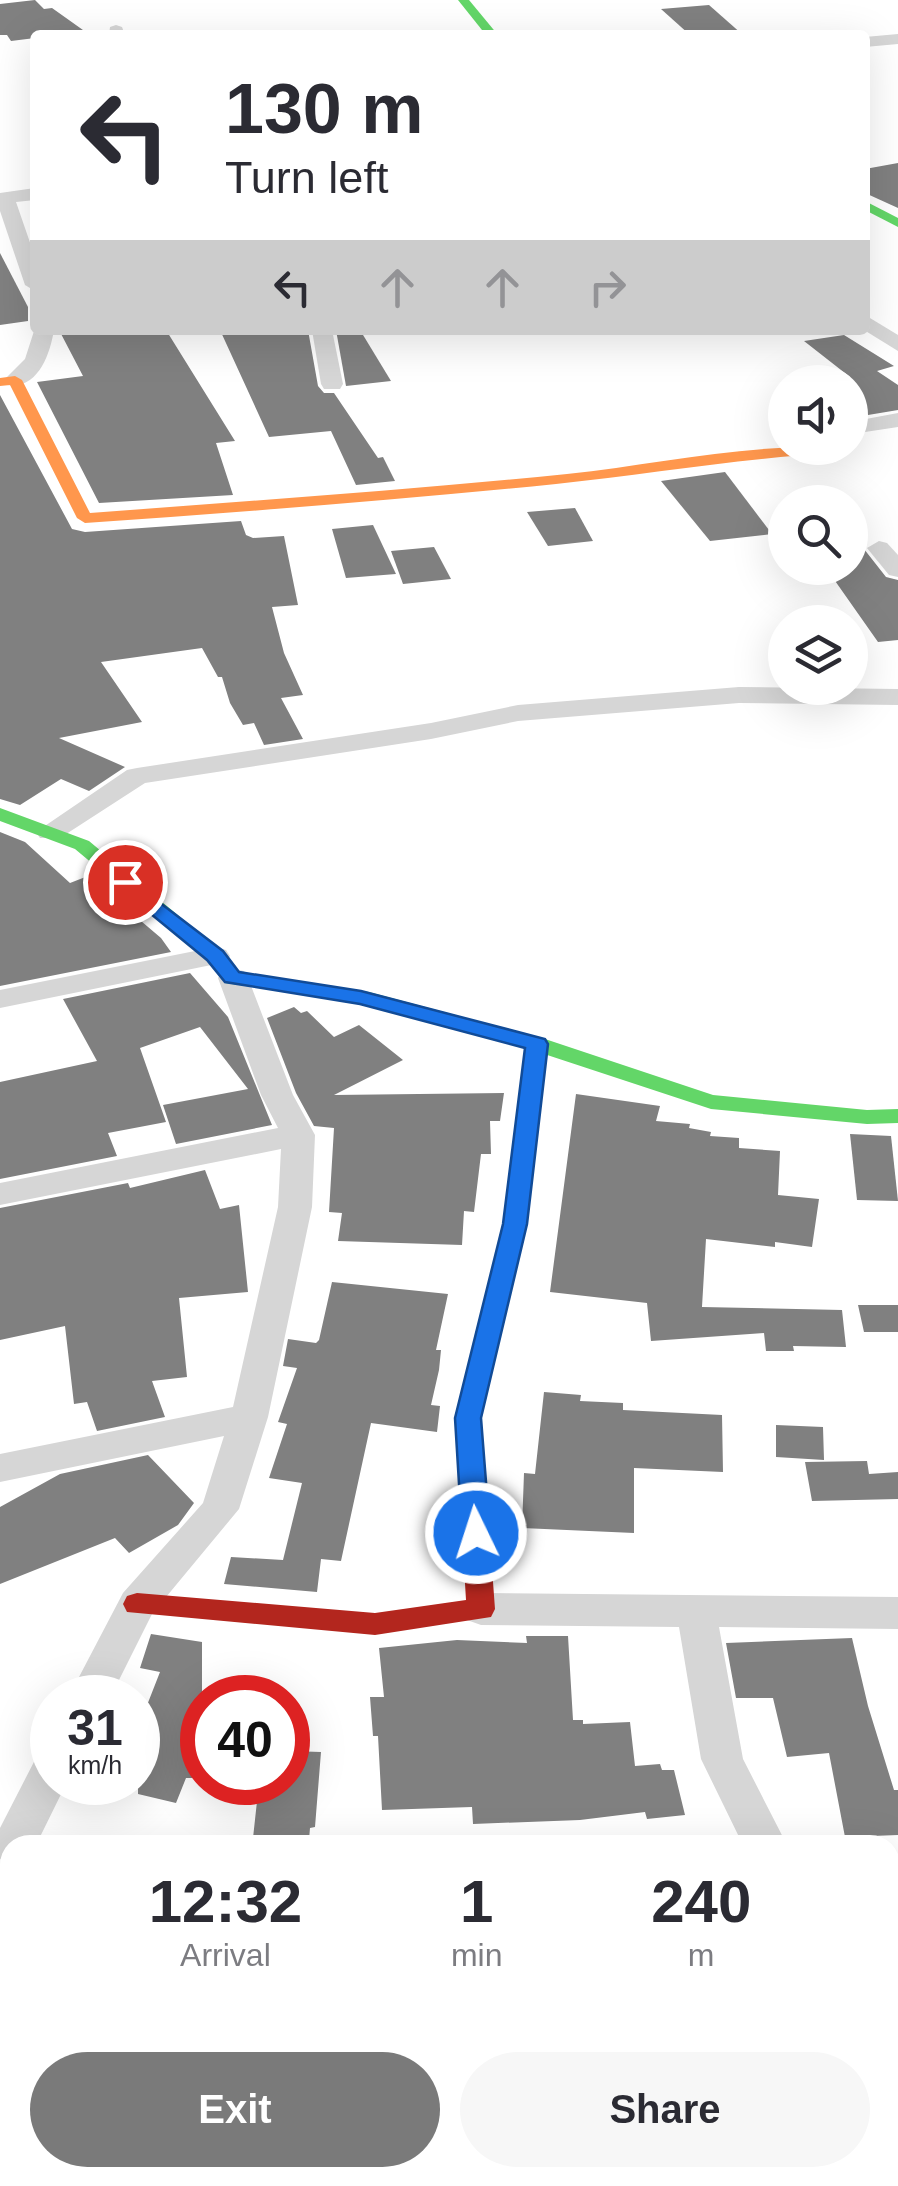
<!DOCTYPE html>
<style>
:root{--surface:#fff;--page:#f7f7f7;--text:#2b2b33;--muted:#7c7c81;--accent:#7a7a7a}
body{margin:0;font-family:Helvetica,sans-serif;background:var(--page);color:var(--text);height:100vh;display:flex;flex-direction:column;font-size:38px;white-space:nowrap}
*{box-sizing:border-box;margin:0}
p{font-size:32px;color:var(--muted)}
.icon{flex:none;width:55px;height:55px;fill:none;stroke:currentColor;stroke-width:2;stroke-linecap:round;stroke-linejoin:round}
.map{position:relative;flex:1;overflow:hidden}
.drawer{position:absolute;left:0px;top:1835px;width:900px;height:352px;display:flex;flex-direction:column;background:var(--surface);border-radius:30px 30px 0 0;box-shadow:0 10px 40px #0002}
.drawer>*{flex:none}
.hud{position:absolute;left:30px;top:30px;width:840px;height:305px;border-radius:10px;box-shadow:0 10px 40px #0002;background:#fff;color:var(--text);overflow:hidden}
.tools{position:absolute;left:768px;top:365px;display:grid;gap:20px}
.tools a{display:grid;place-items:center;width:100px;height:100px;border-radius:50%;background:var(--surface);box-shadow:0 10px 40px #0002;font-size:50px}
.speed{position:absolute;left:30px;top:1675px;display:flex;gap:20px;font-size:50px;font-weight:700;text-align:center}
.speed>*{display:grid;place-content:center;width:130px;height:130px;border-radius:50%;background:var(--surface);box-shadow:0 10px 40px #0002;line-height:1}
.speed small{font-size:25px;font-weight:400}
.speed .limit{border:15px solid #d22;background:#fff;color:#111}
.pin{position:absolute;display:grid;place-items:center;width:85px;height:85px;color:#fff;margin:-42px;border:5px solid #fff;border-radius:50%;box-shadow:0 2px 10px #0007}
.me{position:absolute;width:110px;margin:-55px;rotate:356deg;stroke-linejoin:round;filter:drop-shadow(0 0 8px #0008)}
.turn{display:flex;align-items:center;gap:35px;height:210px;padding:0 30px;font-size:45px}
.turn .icon{width:130px;height:130px;stroke-width:2.5}
.turn b{display:block;font-size:70px;line-height:85px}
.lanes{display:flex;align-items:center;height:95px;padding:0 30px;background:#0003;justify-content:center;gap:50px;direction:ltr}
.lanes .off{opacity:.35}
.eta{display:flex;justify-content:space-evenly;align-items:center;height:170px;text-align:center}
.eta b{font-size:60px;font-weight:600;line-height:70px}
.action{display:flex;gap:20px;margin-top:auto;padding:20px 30px}
.action a{flex:1;height:115px;border-radius:60px;background:var(--accent);color:#fff;font-size:40px;font-weight:600;line-height:115px;text-align:center}
.action a+a{background:var(--page);color:var(--text)}
.map>svg:first-child{display:block}
</style>
<div class="map">
<svg width="898" height="2186" viewBox="0 0 898 2186">
<rect width="100%" height="100%" fill="#fff"/>
<g fill="#808080">
<polygon points="35,0 44,9 52,8 90,35 35,35 35,38 11,41 7,35 0,35 0,4"/>
<polygon points="709,5 743,35 690,35 661,9"/>
<polygon points="898,163 898,208 865,193 865,169"/>
<polygon points="0,253 28,307 28,321 0,325"/>
<polygon points="59,330 166,330 235,441 216,443 233,495 99,503 37,382 83,376"/>
<polygon points="220,330 308,330 318,386 324,393 334,393 378,458 383,457 395,481 356,485 331,431 269,437"/>
<polygon points="336,330 360,330 391,381 346,386"/>
<polygon points="844,335 894,366 877,371 898,385 898,410 856,417 850,413 850,377 804,341"/>
<polygon points="0,395 72,529 85,532 241,521 246,535 253,538 284,536 298,605 272,607 284,653 303,695 281,698 303,739 264,745 254,723 243,725 230,703 222,677 218,677 202,648 101,662 142,722 59,738 125,767 89,791 61,779 20,805 0,799"/>
<polygon points="725,472 772,534 710,541 661,481"/>
<polygon points="575,508 593,541 548,546 527,512"/>
<polygon points="373,525 396,574 346,578 332,529"/>
<polygon points="434,547 451,579 403,584 391,551"/>
<polygon points="864,549 886,577 898,580 898,640 878,642 826,568 850,568 850,551"/>
<polygon points="0,832 25,842 70,883 88,876 161,938 171,952 0,986"/>
<polygon points="190,973 228,1017 272,1125 176,1144 163,1105 248,1089 200,1027 140,1048 166,1122 108,1133 117,1156 0,1179 0,1082 97,1061 63,999"/>
<polygon points="294,1007 301,1013 307,1011 334,1037 359,1025 403,1060 334,1095 504,1093 500,1121 490,1121 491,1154 481,1154 474,1212 464,1211 462,1245 338,1241 342,1213 329,1212 334,1128 314,1126 296,1093 267,1018"/>
<polygon points="576,1094 660,1106 656,1121 690,1124 689,1128 711,1132 710,1136 739,1138 739,1148 780,1151 778,1195 819,1199 812,1247 775,1242 775,1247 706,1239 702,1307 842,1310 846,1347 793,1346 794,1351 766,1351 764,1333 651,1341 647,1303 550,1292"/>
<polygon points="850,1134 891,1136 898,1201 857,1200"/>
<polygon points="205,1170 220,1209 239,1205 248,1292 179,1298 187,1377 152,1381 165,1417 97,1431 87,1402 74,1404 65,1326 0,1340 0,1208 128,1183 130,1188"/>
<polygon points="332,1282 448,1294 436,1350 441,1350 439,1370 431,1405 440,1406 437,1432 371,1423 341,1561 321,1559 317,1592 224,1584 231,1557 283,1560 302,1483 269,1478 287,1424 278,1422 297,1368 283,1366 288,1339 316,1343 319,1340"/>
<polygon points="858,1305 898,1305 898,1332 864,1332"/>
<polygon points="544,1392 581,1395 580,1401 623,1403 623,1410 722,1415 723,1472 634,1468 634,1533 522,1528 524,1473 535,1474"/>
<polygon points="776,1425 823,1427 824,1460 776,1457"/>
<polygon points="148,1455 194,1503 178,1525 129,1553 115,1538 0,1584 0,1507 60,1474"/>
<polygon points="867,1461 869,1474 898,1472 898,1499 812,1501 805,1462"/>
<polygon points="151,1634 202,1642 202,1778 186,1778 176,1803 138,1794 138,1755 152,1720 142,1718 160,1672 140,1668"/>
<polygon points="526,1636 568,1636 573,1720 583,1720 583,1724 630,1722 635,1766 660,1764 662,1770 674,1770 685,1815 647,1819 645,1812 580,1820 473,1824 472,1807 382,1810 378,1736 373,1736 370,1697 384,1697 379,1648 457,1640 527,1643"/>
<polygon points="852,1638 868,1706 894,1790 898,1790 898,1835 845,1837 829,1753 787,1757 773,1698 736,1698 726,1643"/>
<polygon points="291,1751 321,1752 315,1827 310,1828 309,1840 253,1838 259,1783 288,1784"/>
</g>
<g fill="none" stroke-linecap="round" stroke-linejoin="round">
<g fill="#d6d6d6" fill-rule="evenodd">
<polygon points="116,25 122,27 125,35 109,35 110,27"/>
<polygon points="898,34 898,44 865,47 865,37"/>
<polygon points="35,188 35,200 16,202 35,257 35,291 25,285 0,211 0,193"/>
<polygon points="865,315 898,335 898,351 864,330"/>
<path d="M 35,328 L 54,330 C 50,354 38,390 7,385 L 4,380 L 25,359 Z"/>
<polygon points="312,330 332,330 343,384 340,389 324,389 321,384"/>
<polygon points="898,413 898,427 865,432 850,443 850,422"/>
<polygon points="879,541 887,543 898,555 898,577 889,575 867,548"/>
<polygon points="739,687 898,689 898,705 739,703 518,721 431,739 145,783 60,838 40,838 36,832 127,770 137,768 431,723 518,705"/>
<polygon points="215,947 226,950 230,956 226,962 0,1008 0,990"/>
<polygon points="233,969 244,971 248,978 293,1095 315,1135 312,1207 268,1417 239,1509 152,1614 110,1698 68,1698 123,1593 203,1503 224,1436 0,1482 0,1454 233,1407 278,1207 281,1149 0,1205 0,1183 278,1128 261,1095 218,978 222,971"/>
<polygon points="481,1593 898,1597 898,1629 719,1627 743,1759 787,1845 743,1845 701,1759 679,1627 481,1625 467,1620 461,1609 467,1598"/>
<polygon points="52,1751 52,1782 67,1782 36,1845 10,1845 10,1863 0,1859 0,1828 37,1756"/>
<rect x="0" y="1926" width="10" height="40"/>
<polygon points="158,2178 207,2178 209,2186 159,2186"/>
</g>
<g fill="#63d668" fill-rule="evenodd">
<polygon points="458,0 469,0 498,35 486,35"/>
<polygon points="865,201 898,218 898,227 865,210"/>
<polygon points="0,808 89,841 222,952 240,973 369,992 545,1039 713,1095 867,1110 898,1109 898,1123 867,1124 711,1109 529,1049 360,1003 225,983 208,960 75,849 0,821"/>
</g>
<g fill="#ff974d" fill-rule="evenodd">
<path d="M 15,376 L 22,380 L 90,513 C 249,501 408,490 567,474 C 659,464 753,442 844,448 L 836,453 C 742,458 649,474 556,484 C 399,500 242,512 85,523 L 77,518 L 10,385 L 0,386 L 0,378 Z"/>
<polygon points="537,1037 548,1044 527,1224 506,1309 503,1315 485,1315 482,1309 503,1224 526,1044"/>
</g>
<polygon fill="#b3261e" fill-rule="evenodd" points="494,1300 503,1303 506,1309 481,1418 495,1609 491,1617 375,1635 127,1612 123,1604 127,1596 137,1593 375,1613 466,1600 455,1418 482,1309 485,1303"/>
</g>
<polygon fill="#1a73e8" stroke="#114b97" stroke-width="2.5" points="125,876 223,951 239,972 361,991 545,1039 548,1044 527,1224 481,1418 490,1533 485,1540 476,1543 466,1540 462,1533 455,1418 503,1224 525,1048 360,1004 225,982 207,960 118,887 118,878"/>
</svg>
<div class="tools">
<a><svg class="icon" aria-label="sound" viewBox="0 0 24 24"><path d="M4 9h4l5-4v14l-5-4H4zM17 9q2 3 0 6"/></svg></a>
<a><svg class="icon" aria-label="search" viewBox="0 0 24 24"><circle cx="10" cy="10" r="6"/><path d="M15 15l6 6"/></svg></a>
<a><svg class="icon" aria-label="layers" viewBox="0 0 24 24"><path d="M12 4l9 5-9 5-9-5zM3 14l9 5 9-5"/></svg></a>
</div>
<div class="speed"><div>31<small>km/h</small></div><div class="limit">40</div></div>
<div class="pin" style="left:125px;top:882px;background:#d93025"><svg class="icon" aria-label="arrive" viewBox="0 0 24 24"><path d="M6 21V4h12l-3 4 3 4H6"/></svg></div>
<svg class="me" style="left:476px;top:1533px" viewBox="-20 -20 40 40"><circle r="17" fill="#1a73e8" stroke="#fff" stroke-width="3"/><path d="M0-11L8 9 0 5-8 9z" fill="#fff"/></svg>
<div class="hud">
<div class="turn"><svg class="icon" aria-label="left" viewBox="0 0 24 24"><path d="M17 20v-9H6M10 6l-5 5 5 5"/></svg><div><b>130 m</b>Turn left</div></div>
<div class="lanes"><svg class="icon" aria-label="left" viewBox="0 0 24 24"><path d="M17 20v-9H6M10 6l-5 5 5 5"/></svg><svg class="icon off" aria-label="ahead" viewBox="0 0 24 24"><path d="M12 20V5M6 11l6-6 6 6"/></svg><svg class="icon off" aria-label="ahead" viewBox="0 0 24 24"><path d="M12 20V5M6 11l6-6 6 6"/></svg><svg class="icon off" aria-label="right" viewBox="0 0 24 24"><path d="M7 20v-9h11M14 6l5 5-5 5"/></svg></div>
</div>
<section class="drawer">
<div class="eta">
<div><b>12:32</b><p>Arrival</p></div>
<div><b>1</b><p>min</p></div>
<div><b>240</b><p>m</p></div>
</div>
<div class="action"><a>Exit</a><a>Share</a></div>
</section>
</div>
